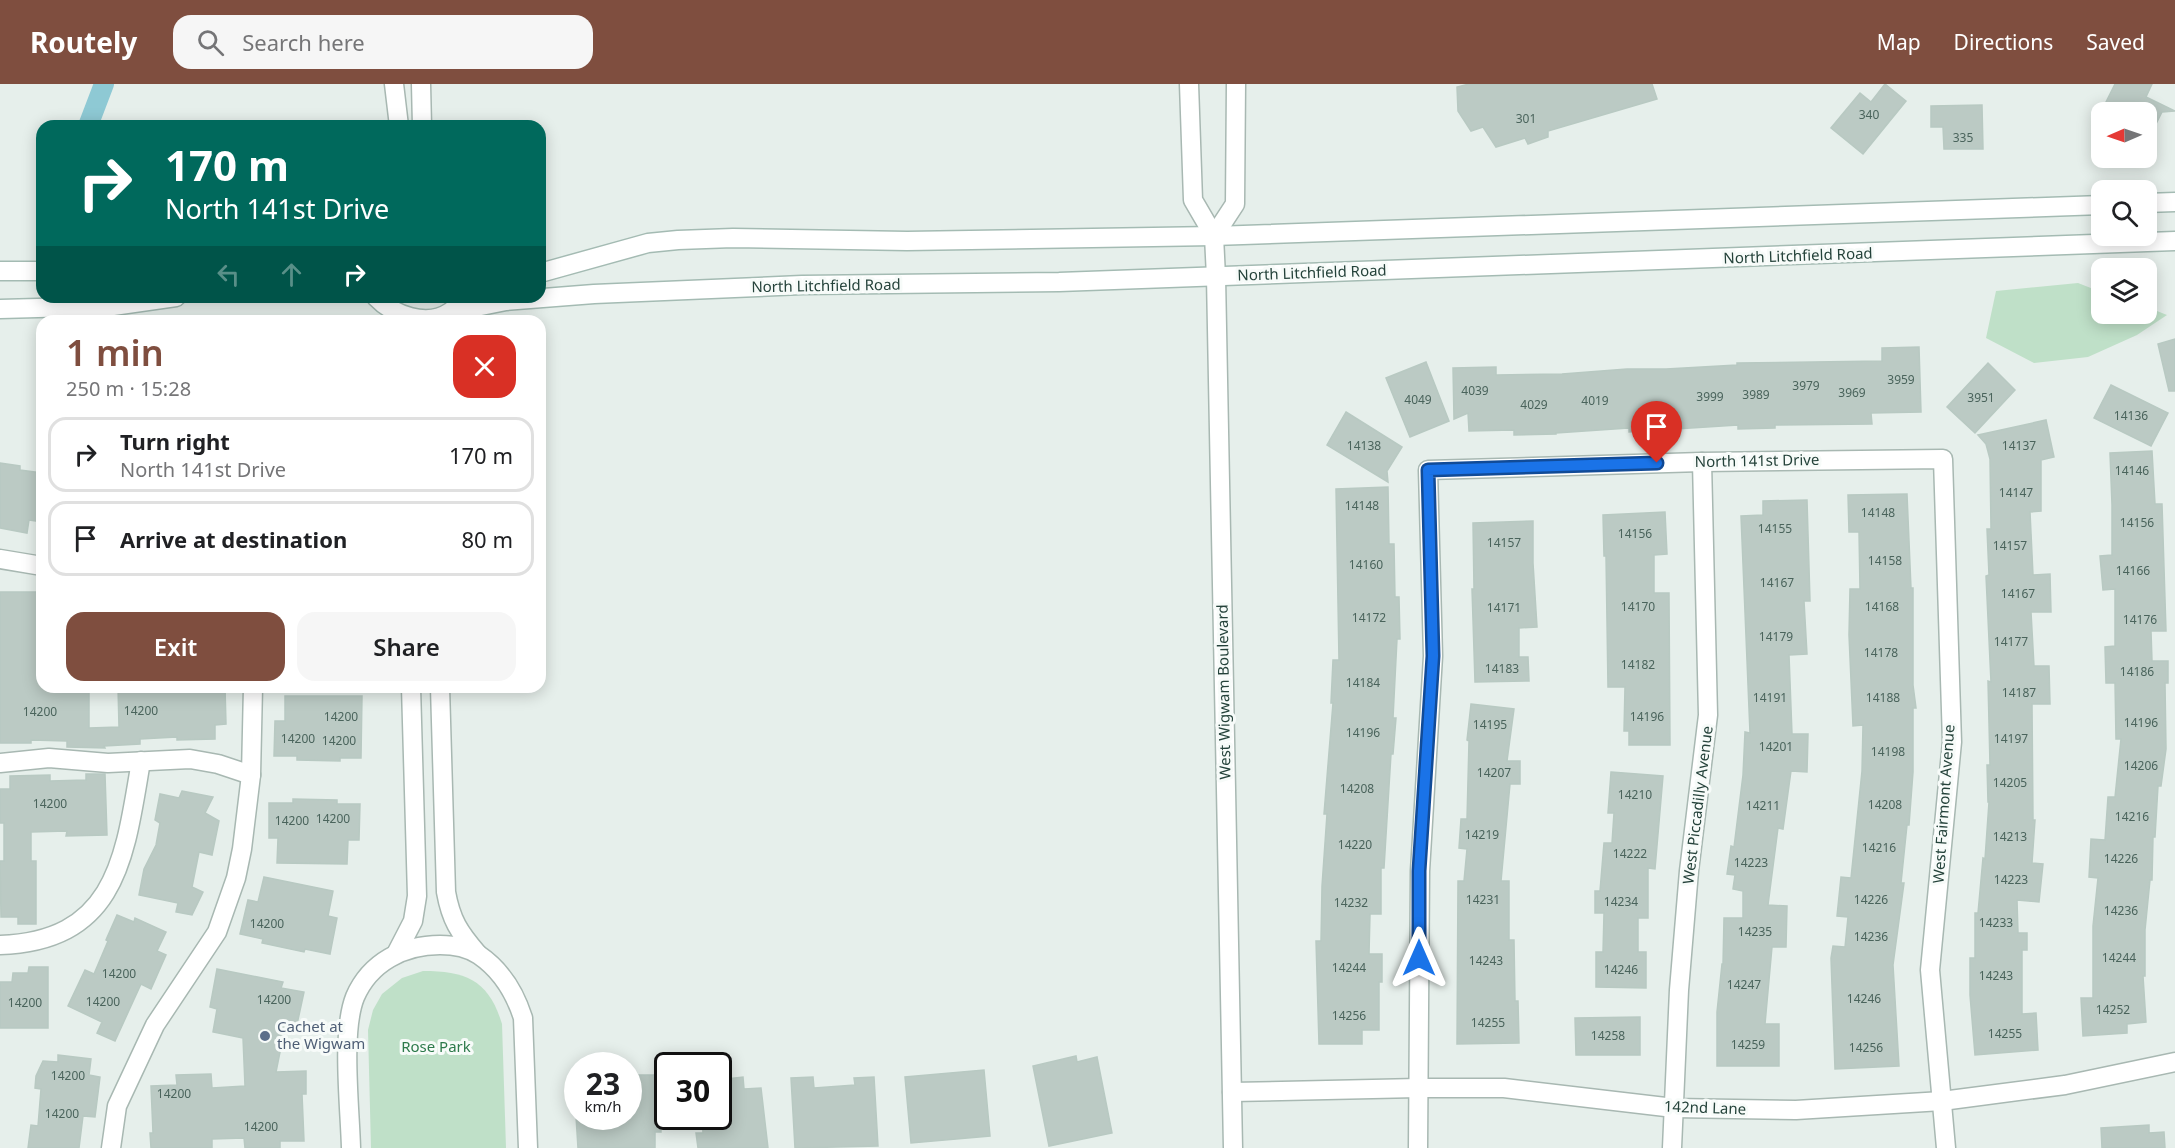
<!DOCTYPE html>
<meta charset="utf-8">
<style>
:root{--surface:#fff;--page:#f6f6f6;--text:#202124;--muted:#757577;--line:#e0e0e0;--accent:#7f4e3f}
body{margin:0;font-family:"Noto Sans",sans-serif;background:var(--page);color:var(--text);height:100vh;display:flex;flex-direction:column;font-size:22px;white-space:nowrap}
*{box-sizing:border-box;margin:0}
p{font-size:20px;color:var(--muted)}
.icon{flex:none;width:33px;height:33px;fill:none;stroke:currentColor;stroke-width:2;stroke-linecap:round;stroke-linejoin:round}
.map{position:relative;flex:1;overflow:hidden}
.details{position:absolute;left:36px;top:231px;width:510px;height:378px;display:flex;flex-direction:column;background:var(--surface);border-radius:18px;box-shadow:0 3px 15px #0003}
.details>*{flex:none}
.hud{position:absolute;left:36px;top:36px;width:510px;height:183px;border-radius:18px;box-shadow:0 3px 15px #0003;background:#00695c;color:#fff;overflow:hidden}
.needle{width:39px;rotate:268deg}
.buttons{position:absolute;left:2091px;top:18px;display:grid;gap:12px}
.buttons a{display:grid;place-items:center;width:66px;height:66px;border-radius:12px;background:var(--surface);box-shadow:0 3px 15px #0003;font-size:30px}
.speed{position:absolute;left:564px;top:968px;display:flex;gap:12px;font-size:30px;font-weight:700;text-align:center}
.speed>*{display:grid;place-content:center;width:78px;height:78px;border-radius:50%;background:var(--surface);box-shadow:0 3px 15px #0003;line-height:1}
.speed small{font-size:15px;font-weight:400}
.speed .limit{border:3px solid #111;border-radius:9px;background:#fff;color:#111}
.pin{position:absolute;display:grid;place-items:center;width:51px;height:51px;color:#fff;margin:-62px -26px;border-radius:50% 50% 50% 0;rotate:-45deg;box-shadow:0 0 6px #0007}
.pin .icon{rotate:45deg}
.me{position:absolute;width:66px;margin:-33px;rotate:0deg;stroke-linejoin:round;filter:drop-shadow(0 0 4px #0008)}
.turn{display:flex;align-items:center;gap:21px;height:126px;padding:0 30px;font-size:27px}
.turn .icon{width:78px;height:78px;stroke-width:2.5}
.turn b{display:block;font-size:42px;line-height:51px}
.lanes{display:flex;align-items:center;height:57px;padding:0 30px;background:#0003;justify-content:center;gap:30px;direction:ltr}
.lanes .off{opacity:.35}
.round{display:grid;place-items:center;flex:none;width:63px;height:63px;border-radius:18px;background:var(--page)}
.summary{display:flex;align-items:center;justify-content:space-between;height:102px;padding:0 30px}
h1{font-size:36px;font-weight:600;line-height:45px;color:var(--accent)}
.cta{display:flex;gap:12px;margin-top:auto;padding:12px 30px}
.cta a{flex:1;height:69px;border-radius:18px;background:var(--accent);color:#fff;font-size:24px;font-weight:600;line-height:69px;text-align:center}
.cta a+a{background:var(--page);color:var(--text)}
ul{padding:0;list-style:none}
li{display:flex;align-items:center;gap:18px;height:75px;margin:0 12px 9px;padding:0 18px;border:3px solid var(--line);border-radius:18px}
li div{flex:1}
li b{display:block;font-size:22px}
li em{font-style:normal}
header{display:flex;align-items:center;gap:36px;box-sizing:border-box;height:84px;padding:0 30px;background:var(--accent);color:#fff}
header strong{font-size:28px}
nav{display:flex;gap:33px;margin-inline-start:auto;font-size:21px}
.search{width:420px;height:54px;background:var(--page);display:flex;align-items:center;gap:15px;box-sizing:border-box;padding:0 21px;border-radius:18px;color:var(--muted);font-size:22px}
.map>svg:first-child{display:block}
</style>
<header>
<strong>Routely</strong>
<div class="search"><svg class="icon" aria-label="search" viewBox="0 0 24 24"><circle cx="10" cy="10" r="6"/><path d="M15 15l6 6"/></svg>Search here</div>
<nav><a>Map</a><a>Directions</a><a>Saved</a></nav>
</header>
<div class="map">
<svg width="2175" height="1064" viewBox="0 0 2175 1064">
<rect width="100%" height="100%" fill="#e6efeb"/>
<g fill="#bfe0c8">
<polygon points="2078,199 2101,208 2102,230 2146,230 2147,223 2167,231 2137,251 2088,273 2034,279 1986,254 1996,207"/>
<path d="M 423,887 C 467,887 489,897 502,940 L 506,1064 L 371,1064 L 368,946 L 373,926 L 382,910 L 402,894 Z"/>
</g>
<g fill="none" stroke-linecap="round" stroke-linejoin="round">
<polyline stroke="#8ec9d4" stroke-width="20" points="88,42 104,0"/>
</g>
<g fill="#bbcac4" stroke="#b8c9c2" stroke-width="1.5">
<polygon points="1469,0 1652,0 1657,15 1548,47 1548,53 1528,60 1525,54 1496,63 1483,43 1471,47 1458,27 1457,3"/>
<polygon points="1885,0 1906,17 1863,70 1831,44 1860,9 1871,18"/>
<polygon points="2115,0 2152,0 2146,13 2175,27 2162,28 2146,60 2146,28 2101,28"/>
<polygon points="1982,21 1983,65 1944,65 1943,43 1931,43 1931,22"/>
<polygon points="2175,255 2175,307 2169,307 2158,260"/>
<polygon points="1919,263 1921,328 1871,329 1872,340 1775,341 1775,344 1738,345 1738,341 1629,348 1629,344 1556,349 1556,350 1514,351 1514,346 1469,347 1468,329 1454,335 1453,284 1496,283 1496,291 1562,290 1627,285 1666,285 1737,281 1737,279 1882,277 1882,264"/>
<polygon points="1426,278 1449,337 1410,353 1386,294"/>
<polygon points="1988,279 2015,306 1975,349 1947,323"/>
<polygon points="2111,301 2168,329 2151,362 2094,334"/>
<polygon points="1346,328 1402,363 1387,387 1388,398 1327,361"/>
<polygon points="2046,336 2054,373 2041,376 2041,427 2030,428 2033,491 2050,490 2051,528 2031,528 2034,582 2049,582 2050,620 2032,620 2033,736 2035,736 2032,779 2043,780 2039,818 2017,816 2018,849 2027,849 2027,866 2022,866 2022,930 2036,929 2038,966 1975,971 1970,911 1970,874 1975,874 1975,829 1978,829 1983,774 1985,775 1989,718 1988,718 1987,681 1990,681 1988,597 1991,598 1986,492 1989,491 1987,445 1991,445 1990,375 1986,360 1978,351"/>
<polygon points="2152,367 2155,420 2162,420 2166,547 2151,547 2152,577 2168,577 2168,599 2165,599 2166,665 2161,702 2158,702 2155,753 2153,753 2152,796 2150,796 2145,846 2145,892 2143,892 2146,938 2127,940 2127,949 2083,952 2081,914 2093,914 2093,842 2098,794 2089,793 2091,755 2105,756 2108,713 2115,713 2121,655 2116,655 2115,599 2106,599 2105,563 2115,562 2115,505 2103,506 2100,472 2112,471 2112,421 2110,369"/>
<polygon points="0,379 20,382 20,386 42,389 42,438 29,436 27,449 0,444"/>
<polygon points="1388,403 1389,460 1394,460 1395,513 1399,513 1400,555 1397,555 1393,634 1396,634 1393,670 1391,670 1384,784 1381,784 1381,830 1370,830 1369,870 1382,870 1382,898 1379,898 1379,946 1362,946 1362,960 1319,960 1316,857 1321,857 1322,802 1327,730 1324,730 1333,619 1331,619 1333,576 1339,576 1336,405"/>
<polygon points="1907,410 1911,504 1913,504 1913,601 1916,624 1913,624 1913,688 1909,741 1907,741 1901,799 1904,799 1893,881 1899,982 1835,985 1831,874 1833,862 1845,863 1848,833 1837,832 1841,793 1851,794 1862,687 1863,641 1853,642 1849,551 1850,505 1860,505 1859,448 1849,448 1848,411"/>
<polygon points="1807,416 1810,517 1804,517 1807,570 1789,571 1792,650 1808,650 1807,688 1791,687 1783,745 1778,744 1768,821 1787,822 1786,863 1772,863 1765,940 1779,940 1779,982 1717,982 1717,928 1722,880 1723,880 1724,834 1743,834 1743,807 1733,805 1735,791 1727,790 1731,762 1734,763 1743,691 1745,648 1750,649 1741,432 1763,431 1763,417"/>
<polygon points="1665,428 1667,470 1654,471 1654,509 1669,509 1670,661 1629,661 1629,647 1624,647 1625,603 1608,603 1606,472 1604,472 1603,431"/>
<polygon points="1533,437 1533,479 1537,543 1519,544 1519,573 1528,573 1529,597 1475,598 1472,505 1474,505 1473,439"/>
<polygon points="0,508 40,508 42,603 89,603 89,644 119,643 118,603 225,603 226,640 215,641 215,655 177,656 177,653 140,655 140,660 104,662 105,664 67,663 67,657 31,656 31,659 0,659"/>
<polygon points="285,612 362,612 361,674 340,674 340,677 297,676 297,672 274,672 275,637 285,637"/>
<polygon points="1471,620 1514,625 1507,677 1520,677 1520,700 1510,700 1501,797 1509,797 1509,856 1514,856 1515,917 1518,917 1519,959 1457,960 1458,797 1464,797 1467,765 1459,764 1461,735 1467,735 1469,657 1467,656"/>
<polygon points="1611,688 1663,692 1655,785 1648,784 1648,834 1638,834 1638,868 1646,868 1646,904 1596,903 1596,868 1603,868 1604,829 1595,829 1595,807 1600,807 1604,759 1612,759 1614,729 1608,729"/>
<polygon points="86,690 105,690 107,751 66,752 67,747 31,748 31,777 36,777 36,840 18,840 18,833 1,833 0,777 4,777 4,739 0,739 0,705 10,705 10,692 50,691 50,697 86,696"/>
<polygon points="182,707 213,713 205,729 219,737 212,771 199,768 192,803 203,808 192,831 176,828 178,819 139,811 144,785 156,761 160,739 155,736 160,710 179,714"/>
<polygon points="293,715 337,716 337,720 360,720 359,756 348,756 347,780 277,779 278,754 269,754 269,719 293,719"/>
<polygon points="264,793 333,807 328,832 337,834 330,870 305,865 304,868 262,859 263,855 240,850 248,816 258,818"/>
<polygon points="117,831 134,838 135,834 166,848 157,867 166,871 151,905 141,900 115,957 97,949 102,938 68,922 85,886 94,890 108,857 106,856"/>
<polygon points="29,883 48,883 48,944 0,944 0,898 12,898 13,889 28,889"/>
<polygon points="217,885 283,898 281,904 304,908 296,945 285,943 276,988 306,987 306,1010 302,1010 304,1057 280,1057 280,1064 245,1064 244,1054 212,1055 212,1064 151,1064 150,1049 153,1049 151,1002 177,1001 176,991 211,990 212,1004 245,1002 243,954 213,948 217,925 210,923"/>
<polygon points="1640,933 1640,971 1576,971 1575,934"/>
<polygon points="58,971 91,975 89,991 100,993 95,1033 83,1032 79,1064 28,1064 31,1041 38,1042 41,1005 35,1004 36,992 43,977 58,978"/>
<polygon points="1076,972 1077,978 1097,973 1112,1049 1049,1062 1033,982"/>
<polygon points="984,986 990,1052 911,1059 905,993"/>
<polygon points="639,991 660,991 661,1048 655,1048 655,1064 578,1064 576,1032 628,1032 628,999 639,998"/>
<polygon points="743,993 744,1005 761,1004 768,1064 698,1064 696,1049 703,1049 702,1032 718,1032 718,996"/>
<polygon points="813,993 814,1004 855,1001 854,994 874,993 878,1062 795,1064 791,994"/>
<polygon points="2149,1041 2149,1049 2164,1048 2165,1064 2102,1064 2101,1044"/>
</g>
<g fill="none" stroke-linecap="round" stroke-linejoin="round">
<g stroke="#a8b8b2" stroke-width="21">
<g id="minor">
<polyline points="394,0 399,42"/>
<polyline points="421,0 422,42"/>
<polyline points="0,475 42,482"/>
<path d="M 440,603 L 446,808 C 451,836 459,848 477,869"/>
<polyline points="0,679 49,674 108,679 190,675 218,680 251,691"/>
<path d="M 0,861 C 118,857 125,771 141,677"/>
<polyline points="397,868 413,837 417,812 411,603"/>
<polyline points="1232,1008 1418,1004 1504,1004 1674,1024 1796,1026 1942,1017 2065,1001 2175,978"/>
<polyline points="111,1064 117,1022 132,990 155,941 217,848 236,794 242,765 251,691 253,603"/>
<path d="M 351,1064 C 350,1024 341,948 355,913 C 370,878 404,861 440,861 C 453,861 467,863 479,871 C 501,886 515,909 523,934 L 528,1064"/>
<polyline points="1418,1064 1420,787 1433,572 1428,386 1702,378 1943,375 1952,658 1930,886 1946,1064"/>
<polyline points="1672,1064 1679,906 1689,787 1708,631 1702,378"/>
</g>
</g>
<g stroke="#a8b8b2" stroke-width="21">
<g id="tertiary">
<polyline points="1189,0 1193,116 1214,152 1216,193 1233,1064"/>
<polyline points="1214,152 1235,120 1236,0"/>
</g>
</g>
<g stroke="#a4bbb3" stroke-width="21">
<g id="secondary">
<polyline points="2146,119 2175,118"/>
<polyline points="0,187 42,187"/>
<polyline points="540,189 648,159 678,156 733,154 907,157 1214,152 2102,121"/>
<path d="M 376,213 C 393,231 427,244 450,228 C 454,226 458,217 461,213"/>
<polyline points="0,225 113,222 176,213"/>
<polyline points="451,228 506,217 594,210 802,201 1059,198 2175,157"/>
</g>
</g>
<use href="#minor" stroke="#fff" stroke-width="18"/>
<use href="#tertiary" stroke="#fff" stroke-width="18"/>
<use href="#secondary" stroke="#fff" stroke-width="18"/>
</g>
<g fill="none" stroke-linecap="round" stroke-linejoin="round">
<g stroke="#114b97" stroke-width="15">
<polyline id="route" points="1419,874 1419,787 1433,572 1428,386 1657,379"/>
</g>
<use href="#route" stroke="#1a73e8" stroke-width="10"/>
</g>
<circle fill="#5c6f8a" stroke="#f7fbf9" stroke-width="2" cx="265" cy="952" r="6"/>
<g text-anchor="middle" stroke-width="6" stroke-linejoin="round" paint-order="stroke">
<g font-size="12" fill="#4a645c">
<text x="1869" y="35">340</text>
<text x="1526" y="39">301</text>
<text x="1963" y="58">335</text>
<text x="1901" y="300">3959</text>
<text x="1806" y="306">3979</text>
<text x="1475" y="311">4039</text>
<text x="1852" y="313">3969</text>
<text x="1756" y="315">3989</text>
<text x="1710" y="317">3999</text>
<text x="1981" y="318">3951</text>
<text x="1418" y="320">4049</text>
<text x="1595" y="321">4019</text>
<text x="1534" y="325">4029</text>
<text x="2131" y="336">14136</text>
<text x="1364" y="366">14138</text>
<text x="2019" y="366">14137</text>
<text x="2132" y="391">14146</text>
<text x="2016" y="413">14147</text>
<text x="1362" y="426">14148</text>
<text x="1878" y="433">14148</text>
<text x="2137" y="443">14156</text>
<text x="1775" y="449">14155</text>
<text x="1635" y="454">14156</text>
<text x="1504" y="463">14157</text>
<text x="2010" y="466">14157</text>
<text x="1885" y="481">14158</text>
<text x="1366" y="485">14160</text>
<text x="2133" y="491">14166</text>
<text x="1777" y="503">14167</text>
<text x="2018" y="514">14167</text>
<text x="1638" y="527">14170</text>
<text x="1882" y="527">14168</text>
<text x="1504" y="528">14171</text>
<text x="1369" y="538">14172</text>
<text x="2140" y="540">14176</text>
<text x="1776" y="557">14179</text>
<text x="2011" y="562">14177</text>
<text x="1881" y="573">14178</text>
<text x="1638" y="585">14182</text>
<text x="1502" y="589">14183</text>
<text x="2137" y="592">14186</text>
<text x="1363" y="603">14184</text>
<text x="2019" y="613">14187</text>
<text x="1770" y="618">14191</text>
<text x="1883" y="618">14188</text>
<text x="141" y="631">14200</text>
<text x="40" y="632">14200</text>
<text x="341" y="637">14200</text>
<text x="1647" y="637">14196</text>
<text x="2141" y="643">14196</text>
<text x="1490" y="645">14195</text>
<text x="1363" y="653">14196</text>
<text x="298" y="659">14200</text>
<text x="2011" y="659">14197</text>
<text x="339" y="661">14200</text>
<text x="1776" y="667">14201</text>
<text x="1888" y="672">14198</text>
<text x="2141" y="686">14206</text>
<text x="1494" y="693">14207</text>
<text x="2010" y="703">14205</text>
<text x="1357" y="709">14208</text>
<text x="1635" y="715">14210</text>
<text x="50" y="724">14200</text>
<text x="1885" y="725">14208</text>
<text x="1763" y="726">14211</text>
<text x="2132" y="737">14216</text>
<text x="333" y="739">14200</text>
<text x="292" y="741">14200</text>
<text x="1482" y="755">14219</text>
<text x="2010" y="757">14213</text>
<text x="1355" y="765">14220</text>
<text x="1879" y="768">14216</text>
<text x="1630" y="774">14222</text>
<text x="2121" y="779">14226</text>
<text x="1751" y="783">14223</text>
<text x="2011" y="800">14223</text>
<text x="1483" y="820">14231</text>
<text x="1871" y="820">14226</text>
<text x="1621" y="822">14234</text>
<text x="1351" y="823">14232</text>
<text x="2121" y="831">14236</text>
<text x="1996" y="843">14233</text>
<text x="267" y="844">14200</text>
<text x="1755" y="852">14235</text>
<text x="1871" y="857">14236</text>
<text x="2119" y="878">14244</text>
<text x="1486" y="881">14243</text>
<text x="1349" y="888">14244</text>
<text x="1621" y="890">14246</text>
<text x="119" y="894">14200</text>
<text x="1996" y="896">14243</text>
<text x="1744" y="905">14247</text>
<text x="1864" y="919">14246</text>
<text x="274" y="920">14200</text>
<text x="103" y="922">14200</text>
<text x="25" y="923">14200</text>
<text x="2113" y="930">14252</text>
<text x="1349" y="936">14256</text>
<text x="1488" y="943">14255</text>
<text x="2005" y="954">14255</text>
<text x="1608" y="956">14258</text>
<text x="1748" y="965">14259</text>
<text x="1866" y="968">14256</text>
<text x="68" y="996">14200</text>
<text x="174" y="1014">14200</text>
<text x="62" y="1034">14200</text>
<text x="261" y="1047">14200</text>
</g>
<g font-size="15" fill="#24423a" stroke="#f7fbf9">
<text transform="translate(1798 172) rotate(-2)" y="5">North Litchfield Road</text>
<text transform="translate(1312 189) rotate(-2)" y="5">North Litchfield Road</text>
<text transform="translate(826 202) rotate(-1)" y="5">North Litchfield Road</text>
<text transform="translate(1757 377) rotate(-1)" y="5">North 141st Drive</text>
<text transform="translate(1224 608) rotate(-91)" y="5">West Wigwam Boulevard</text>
<text transform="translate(1944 720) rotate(-86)" y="5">West Fairmont Avenue</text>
<text transform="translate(1698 721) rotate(-83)" y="5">West Piccadilly Avenue</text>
<text transform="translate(1705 1024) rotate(2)" y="5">142nd Lane</text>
</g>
<g font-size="15" fill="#4e5e75" stroke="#f7fbf9" text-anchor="start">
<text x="277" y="948">Cachet at<tspan x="277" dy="17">the Wigwam</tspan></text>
</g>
<g font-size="15" fill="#2d7a4b" stroke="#f7fbf9">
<text x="436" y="968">Rose Park</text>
</g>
</g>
</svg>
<div class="buttons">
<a><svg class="needle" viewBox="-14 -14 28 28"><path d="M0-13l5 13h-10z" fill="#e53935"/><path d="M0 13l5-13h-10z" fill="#757577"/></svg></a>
<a><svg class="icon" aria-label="search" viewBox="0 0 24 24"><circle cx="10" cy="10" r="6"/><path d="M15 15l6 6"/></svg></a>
<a><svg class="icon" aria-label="layers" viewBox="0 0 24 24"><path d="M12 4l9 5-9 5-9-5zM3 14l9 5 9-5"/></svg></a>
</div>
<div class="speed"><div>23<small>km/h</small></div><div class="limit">30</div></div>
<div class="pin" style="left:1657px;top:379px;background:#d93025"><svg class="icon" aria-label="arrive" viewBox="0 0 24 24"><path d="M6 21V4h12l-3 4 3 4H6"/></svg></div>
<svg class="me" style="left:1419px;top:874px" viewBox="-20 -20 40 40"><path d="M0-17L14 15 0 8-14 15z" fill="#1a73e8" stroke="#fff" stroke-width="4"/></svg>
<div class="hud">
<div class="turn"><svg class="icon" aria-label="right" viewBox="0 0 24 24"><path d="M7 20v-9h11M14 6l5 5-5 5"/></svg><div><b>170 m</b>North 141st Drive</div></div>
<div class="lanes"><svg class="icon off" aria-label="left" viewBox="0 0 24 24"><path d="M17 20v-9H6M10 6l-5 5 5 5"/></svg><svg class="icon off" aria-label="ahead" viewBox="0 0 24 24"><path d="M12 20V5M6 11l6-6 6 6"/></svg><svg class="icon" aria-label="right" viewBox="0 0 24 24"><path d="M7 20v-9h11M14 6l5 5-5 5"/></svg></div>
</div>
<section class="details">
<div class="summary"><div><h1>1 min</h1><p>250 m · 15:28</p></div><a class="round" style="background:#d93025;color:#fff"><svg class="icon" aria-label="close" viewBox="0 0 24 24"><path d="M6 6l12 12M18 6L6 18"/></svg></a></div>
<ul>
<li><svg class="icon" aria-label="right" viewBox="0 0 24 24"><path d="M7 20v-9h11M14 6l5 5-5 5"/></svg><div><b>Turn right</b><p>North 141st Drive</p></div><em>170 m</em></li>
<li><svg class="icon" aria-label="arrive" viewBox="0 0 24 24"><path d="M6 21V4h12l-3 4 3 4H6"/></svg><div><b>Arrive at destination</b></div><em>80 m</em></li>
</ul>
<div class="cta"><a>Exit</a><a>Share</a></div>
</section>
</div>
